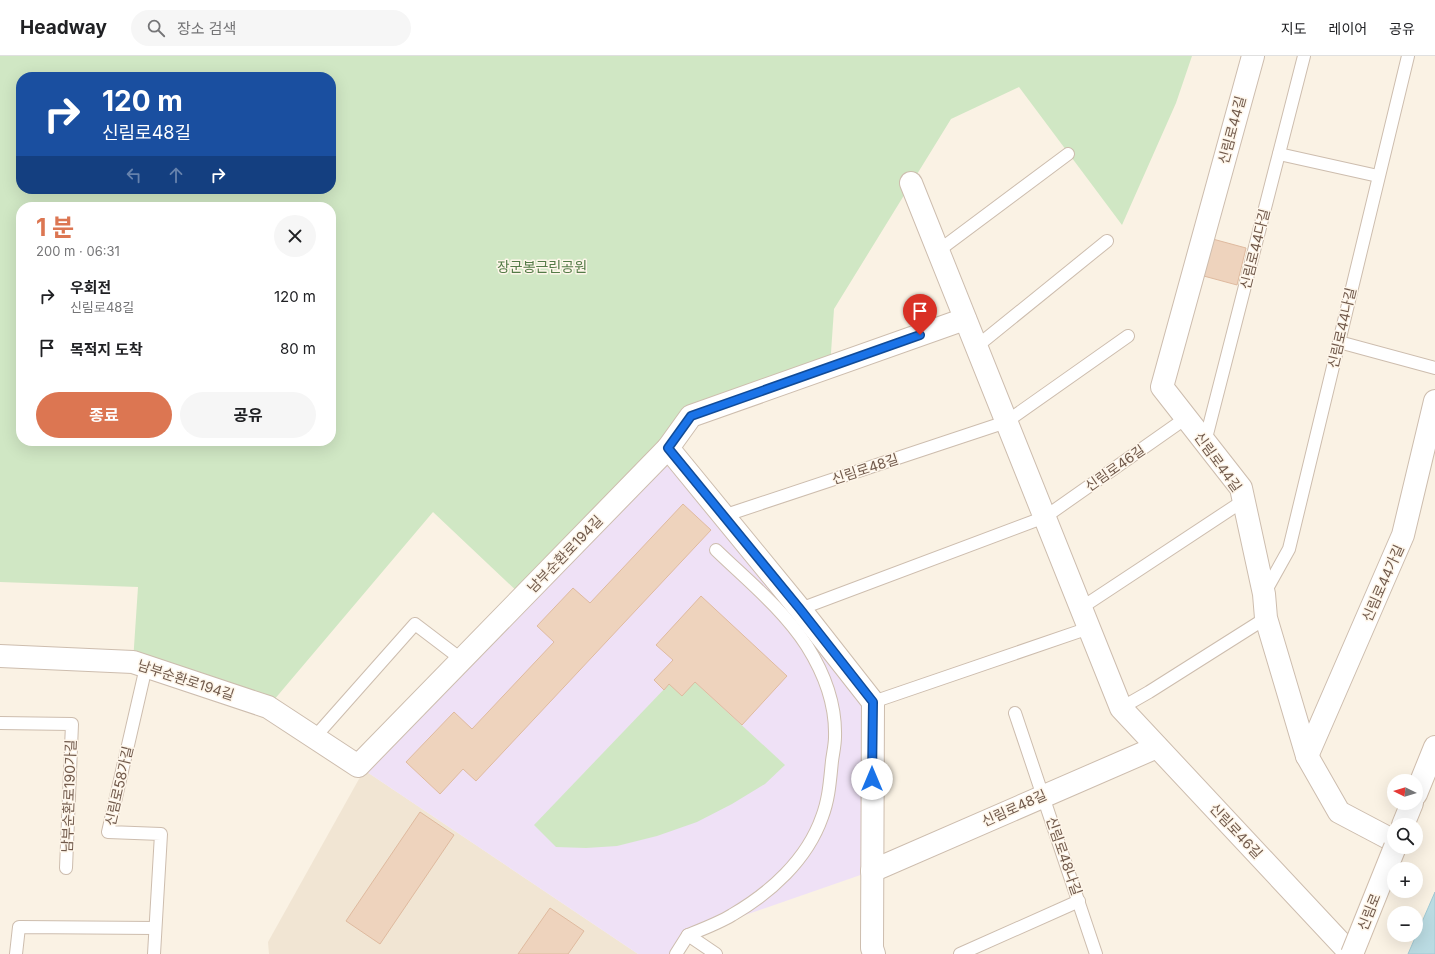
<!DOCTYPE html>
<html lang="ko">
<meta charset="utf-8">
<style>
:root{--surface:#fff;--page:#f6f6f6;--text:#202124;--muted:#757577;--line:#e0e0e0;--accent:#dc7652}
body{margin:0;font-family:Inter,"Noto Sans KR",sans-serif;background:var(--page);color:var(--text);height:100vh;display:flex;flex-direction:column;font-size:15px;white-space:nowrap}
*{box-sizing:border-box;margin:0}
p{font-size:13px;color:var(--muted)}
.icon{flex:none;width:22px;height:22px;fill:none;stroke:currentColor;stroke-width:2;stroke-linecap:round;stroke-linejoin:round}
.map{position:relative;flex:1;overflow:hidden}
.details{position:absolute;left:16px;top:146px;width:320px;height:244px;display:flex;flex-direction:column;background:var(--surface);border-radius:16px;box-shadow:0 4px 16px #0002}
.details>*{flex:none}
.banner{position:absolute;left:16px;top:16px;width:320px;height:122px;border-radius:16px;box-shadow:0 4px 16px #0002;background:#1a4fa0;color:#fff;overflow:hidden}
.needle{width:26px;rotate:275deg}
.fabs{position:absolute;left:1387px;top:718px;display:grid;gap:8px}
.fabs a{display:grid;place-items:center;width:36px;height:36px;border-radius:50%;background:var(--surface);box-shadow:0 4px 16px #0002;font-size:20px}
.pin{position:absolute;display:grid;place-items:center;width:34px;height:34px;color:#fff;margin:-41px -17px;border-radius:50% 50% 50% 0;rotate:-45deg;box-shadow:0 0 4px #0007}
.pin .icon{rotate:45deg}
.me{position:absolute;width:44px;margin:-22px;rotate:0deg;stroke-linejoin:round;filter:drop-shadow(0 0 3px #0008)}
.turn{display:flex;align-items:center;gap:14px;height:84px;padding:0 20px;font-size:18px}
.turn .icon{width:52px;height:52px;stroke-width:2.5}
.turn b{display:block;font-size:28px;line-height:34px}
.lanes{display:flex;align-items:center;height:38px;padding:0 20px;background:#0003;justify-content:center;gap:20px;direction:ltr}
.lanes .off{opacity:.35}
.round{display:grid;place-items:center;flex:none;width:42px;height:42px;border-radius:21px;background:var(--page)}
.head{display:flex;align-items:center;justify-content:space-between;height:68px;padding:0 20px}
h1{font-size:24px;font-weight:700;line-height:30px;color:var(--accent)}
.action{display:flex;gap:8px;margin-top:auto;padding:8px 20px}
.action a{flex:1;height:46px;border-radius:24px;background:var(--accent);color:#fff;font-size:16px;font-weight:700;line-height:46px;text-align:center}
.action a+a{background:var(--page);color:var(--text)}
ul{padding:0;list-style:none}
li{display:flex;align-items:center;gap:12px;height:52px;padding:0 20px}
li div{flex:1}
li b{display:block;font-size:15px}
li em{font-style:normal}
header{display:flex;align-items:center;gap:24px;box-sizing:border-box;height:56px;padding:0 20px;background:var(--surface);border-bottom:1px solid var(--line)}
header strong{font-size:19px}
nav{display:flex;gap:22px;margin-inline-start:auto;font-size:14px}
.search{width:280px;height:36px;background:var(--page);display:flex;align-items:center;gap:10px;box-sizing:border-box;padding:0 14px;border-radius:22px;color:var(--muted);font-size:15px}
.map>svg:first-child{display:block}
</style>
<header>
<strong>Headway</strong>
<div class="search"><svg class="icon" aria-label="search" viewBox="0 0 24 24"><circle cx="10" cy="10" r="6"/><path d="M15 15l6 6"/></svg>장소 검색</div>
<nav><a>지도</a><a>레이어</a><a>공유</a></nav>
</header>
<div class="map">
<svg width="1435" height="898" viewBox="0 0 1435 898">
<rect width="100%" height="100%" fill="#faf2e4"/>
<polygon fill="#f1e5d3" points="364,714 638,898 269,898 268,886"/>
<polygon fill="#efe1f6" points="668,392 873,646 872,815 688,879 676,898 638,898 358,710"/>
<g fill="#d0e7c4" fill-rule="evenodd">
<path d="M 0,0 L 1192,0 L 1176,47 L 1122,169 L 1019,31 L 951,63 L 834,253 L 830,311 L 691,360 L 523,541 L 433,456 L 268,651 L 133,606 L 138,531 L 0,526 ZM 21,21 L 331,21 L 331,133 L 21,133 ZM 21,151 L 331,151 L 331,385 L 21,385 Z"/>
<polygon points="695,626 785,709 765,728 732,748 697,766 657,780 617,790 586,792 556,791 534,769 669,628"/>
</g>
<polygon fill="#badbe2" stroke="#a1c9d3" points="1435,836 1435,898 1408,898"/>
<g fill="#eed3bd" stroke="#dfba9f">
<polygon points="1209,182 1246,192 1237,229 1200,219"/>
<polygon points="683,448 711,474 476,725 463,713 440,738 406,706 454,656 472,673 554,586 537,570 573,532 590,547"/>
<polygon points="701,540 787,620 742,669 695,626 682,640 669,628 664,634 654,624 673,604 656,589"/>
<polygon points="420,756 454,779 380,888 346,865"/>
<polygon points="550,852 584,875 568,898 518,898"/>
</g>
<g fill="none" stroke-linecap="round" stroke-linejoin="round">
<g stroke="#cdbdae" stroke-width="14">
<g id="service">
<polyline points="1279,98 1378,120"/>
<polyline points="938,195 1068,98"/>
<polyline points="1339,286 1435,312"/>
<polyline points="976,291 1107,185"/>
<polyline points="1205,386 1304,0"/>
<polyline points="723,460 1006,366 1128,280"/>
<polyline points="1264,538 1289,493 1408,0"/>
<polyline points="1081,552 1243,445"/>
<polyline points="800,553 1045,461 1186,362"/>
<polyline points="146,611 108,776 161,778 154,898"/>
<polyline points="873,646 1089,572"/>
<polyline points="1121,652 1149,636 1266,562"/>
<polyline points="1015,657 1096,898"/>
<polyline points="0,667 72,668 66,812"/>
<polyline points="314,682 415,568 461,603"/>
<path d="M 688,879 C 703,873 719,867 732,859 C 770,837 807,804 822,761 C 829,743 830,724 832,705 C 833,697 835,689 835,681 C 836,648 824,617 807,590 C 783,553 747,524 716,494"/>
<polyline points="16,898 19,871 155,872"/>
<polyline points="676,898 688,879 716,898"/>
<polyline points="960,898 1079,845"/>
</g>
</g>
<g stroke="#cdbdae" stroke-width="24">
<g id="minor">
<polyline points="1253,0 1162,331 1241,432 1264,538 1266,562 1307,700 1339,756 1394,785"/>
<polyline points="911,127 1121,652 1351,898"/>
<polyline points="0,600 133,606 268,651 358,710 668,392"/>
<polyline points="1307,700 1403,479 1435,345"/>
<polyline points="872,815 1157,691"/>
<polyline points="874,898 872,892 873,646 800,553 668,392 691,360 965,263"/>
</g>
</g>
<g stroke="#cfbdac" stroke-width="24">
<g id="secondary">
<polyline points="1416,738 1435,691"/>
<polyline points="1403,769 1412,747"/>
</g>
</g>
<use href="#service" stroke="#fff" stroke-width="12"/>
<use href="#minor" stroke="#fff" stroke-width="22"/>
<use href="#secondary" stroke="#fff" stroke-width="22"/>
<g stroke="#cfbdac" stroke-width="24" stroke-linecap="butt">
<polyline id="secondary-bridge" points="1352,898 1395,791"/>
</g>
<use href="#secondary-bridge" stroke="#fff" stroke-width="22"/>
</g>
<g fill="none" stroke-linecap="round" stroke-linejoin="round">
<g stroke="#114b97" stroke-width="10">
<polyline id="route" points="872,723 873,646 800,553 668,392 691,360 920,279"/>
</g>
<use href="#route" stroke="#1a73e8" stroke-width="7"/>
</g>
<g text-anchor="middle" stroke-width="3" stroke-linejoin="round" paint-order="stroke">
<g font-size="14" fill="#715a4c" stroke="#fef6ea">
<text transform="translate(1232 74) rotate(-75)" y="5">신림로44길</text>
<text transform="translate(1255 193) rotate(-76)" y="5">신림로44다길</text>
<text transform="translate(1342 272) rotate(-77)" y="5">신림로44나길</text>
<text transform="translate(1218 406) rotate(54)" y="5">신림로44길</text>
<text transform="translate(1115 412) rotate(-35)" y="5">신림로46길</text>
<text transform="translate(865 413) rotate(-18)" y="5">신림로48길</text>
<text transform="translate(565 498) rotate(-46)" y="5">남부순환로194길</text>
<text transform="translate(1383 527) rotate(-66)" y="5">신림로44가길</text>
<text transform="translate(186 624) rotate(18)" y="5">남부순환로194길</text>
<text transform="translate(119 730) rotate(-77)" y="5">신림로58가길</text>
<text transform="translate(69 740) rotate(-88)" y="5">남부순환로190가길</text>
<text transform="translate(1014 752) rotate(-24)" y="5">신림로48길</text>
<text transform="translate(1236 775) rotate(47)" y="5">신림로46길</text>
<text transform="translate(1064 800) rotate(71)" y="5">신림로48나길</text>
<text transform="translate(1369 856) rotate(-68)" y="5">신림로</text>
</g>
<g font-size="14" fill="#547b47" stroke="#fef6ea">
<text x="542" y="216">장군봉근린공원</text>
</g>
</g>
</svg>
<div class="fabs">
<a><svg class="needle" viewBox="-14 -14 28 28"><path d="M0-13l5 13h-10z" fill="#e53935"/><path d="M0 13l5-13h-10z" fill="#757577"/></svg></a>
<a><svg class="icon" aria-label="search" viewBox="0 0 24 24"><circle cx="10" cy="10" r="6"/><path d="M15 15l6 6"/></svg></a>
<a>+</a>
<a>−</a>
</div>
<div class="pin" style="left:920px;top:279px;background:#d93025"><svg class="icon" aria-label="arrive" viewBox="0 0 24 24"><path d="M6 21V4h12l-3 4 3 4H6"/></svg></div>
<svg class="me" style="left:872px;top:723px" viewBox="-20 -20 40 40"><circle r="19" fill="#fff"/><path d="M0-13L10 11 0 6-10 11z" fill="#1a73e8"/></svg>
<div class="banner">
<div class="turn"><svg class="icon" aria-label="right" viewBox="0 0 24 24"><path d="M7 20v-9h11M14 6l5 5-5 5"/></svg><div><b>120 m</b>신림로48길</div></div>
<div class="lanes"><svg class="icon off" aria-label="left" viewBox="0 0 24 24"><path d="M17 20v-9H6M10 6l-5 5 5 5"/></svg><svg class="icon off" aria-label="ahead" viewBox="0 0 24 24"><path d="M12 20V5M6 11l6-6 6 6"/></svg><svg class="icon" aria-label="right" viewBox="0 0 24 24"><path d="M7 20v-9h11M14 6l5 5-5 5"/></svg></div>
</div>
<section class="details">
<div class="head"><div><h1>1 분</h1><p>200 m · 06:31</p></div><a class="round"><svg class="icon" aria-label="close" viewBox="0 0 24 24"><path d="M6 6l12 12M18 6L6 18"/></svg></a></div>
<ul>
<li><svg class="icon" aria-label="right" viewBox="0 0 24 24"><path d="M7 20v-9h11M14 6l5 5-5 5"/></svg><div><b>우회전</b><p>신림로48길</p></div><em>120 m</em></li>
<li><svg class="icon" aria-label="arrive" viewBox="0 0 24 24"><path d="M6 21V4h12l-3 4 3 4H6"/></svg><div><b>목적지 도착</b></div><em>80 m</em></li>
</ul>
<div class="action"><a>종료</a><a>공유</a></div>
</section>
</div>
